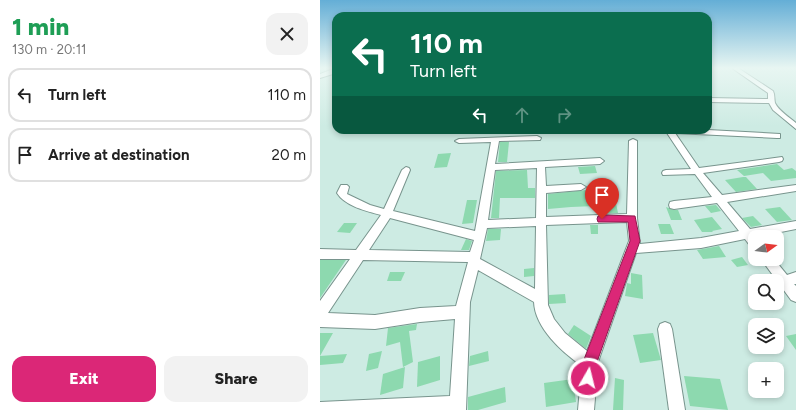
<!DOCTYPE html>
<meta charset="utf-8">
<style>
:root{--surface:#fff;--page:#f2f2f2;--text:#222;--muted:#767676;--line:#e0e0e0;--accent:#db2777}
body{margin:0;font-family:Figtree,sans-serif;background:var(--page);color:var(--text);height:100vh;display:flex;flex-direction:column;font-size:15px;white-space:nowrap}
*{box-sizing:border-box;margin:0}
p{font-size:13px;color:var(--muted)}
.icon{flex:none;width:22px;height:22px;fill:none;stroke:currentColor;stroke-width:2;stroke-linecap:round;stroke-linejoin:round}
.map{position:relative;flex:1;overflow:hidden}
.panel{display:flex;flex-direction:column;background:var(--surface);width:320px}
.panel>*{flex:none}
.top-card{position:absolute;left:12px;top:12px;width:380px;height:122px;border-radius:12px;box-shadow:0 2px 6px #0003;background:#0b6e4f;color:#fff;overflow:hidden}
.needle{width:26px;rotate:75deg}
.buttons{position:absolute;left:428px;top:230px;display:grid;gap:8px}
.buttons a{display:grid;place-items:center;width:36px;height:36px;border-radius:8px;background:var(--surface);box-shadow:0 2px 6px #0003;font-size:20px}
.pin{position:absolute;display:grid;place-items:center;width:34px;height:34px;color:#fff;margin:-41px -17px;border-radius:50% 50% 50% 0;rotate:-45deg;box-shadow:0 0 4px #0007}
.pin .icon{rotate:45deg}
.me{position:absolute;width:44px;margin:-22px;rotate:8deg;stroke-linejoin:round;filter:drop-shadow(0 0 3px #0008)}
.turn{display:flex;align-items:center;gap:14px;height:84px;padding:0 12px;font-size:18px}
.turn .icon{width:52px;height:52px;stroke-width:2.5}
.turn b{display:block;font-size:28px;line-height:34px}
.lanes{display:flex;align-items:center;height:38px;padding:0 12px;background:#0003;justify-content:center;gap:20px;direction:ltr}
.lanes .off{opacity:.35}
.round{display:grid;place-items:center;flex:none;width:42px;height:42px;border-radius:12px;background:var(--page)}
.overview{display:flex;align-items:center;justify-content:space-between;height:68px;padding:0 12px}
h1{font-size:24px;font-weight:800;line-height:30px;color:#1e9e55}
.primary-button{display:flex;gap:8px;margin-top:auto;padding:8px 12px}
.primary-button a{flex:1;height:46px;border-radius:12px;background:var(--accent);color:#fff;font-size:16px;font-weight:800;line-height:46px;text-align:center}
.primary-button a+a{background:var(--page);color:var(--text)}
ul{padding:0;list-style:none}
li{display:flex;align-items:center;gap:12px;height:54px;margin:0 8px 6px;padding:0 4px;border:2px solid var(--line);border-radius:12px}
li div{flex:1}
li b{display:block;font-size:15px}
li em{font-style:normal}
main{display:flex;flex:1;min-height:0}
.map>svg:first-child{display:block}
</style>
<main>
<section class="panel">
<div class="overview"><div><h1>1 min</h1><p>130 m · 20:11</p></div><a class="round"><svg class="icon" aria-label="close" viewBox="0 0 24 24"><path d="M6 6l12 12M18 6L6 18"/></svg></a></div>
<ul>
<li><svg class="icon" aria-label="left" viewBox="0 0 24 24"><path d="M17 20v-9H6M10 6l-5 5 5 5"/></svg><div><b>Turn left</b></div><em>110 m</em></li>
<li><svg class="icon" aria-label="arrive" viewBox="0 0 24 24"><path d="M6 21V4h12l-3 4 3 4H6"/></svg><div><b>Arrive at destination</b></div><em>20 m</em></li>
</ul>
<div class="primary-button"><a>Exit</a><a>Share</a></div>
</section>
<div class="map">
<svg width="476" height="410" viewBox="0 0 476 410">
<rect width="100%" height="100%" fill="#cdebe3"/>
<g fill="#8dd9af">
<polygon points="180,142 189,142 187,162 178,162"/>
<polygon points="131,153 127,167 114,168 118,154"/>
<polygon points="457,164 464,170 472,168 476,171 476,178 451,181 443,173 424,176 417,170"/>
<polygon points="275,166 277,173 260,174 258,167"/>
<polygon points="207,170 208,188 215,188 215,198 180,198 179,218 171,218 176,171"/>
<polygon points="423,177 426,177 437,189 416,192 405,180"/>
<polygon points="276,189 293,189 298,213 277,214 276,206 251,207 228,209 228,194"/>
<polygon points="147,200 157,200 153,223 142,224"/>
<polygon points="396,205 401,211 391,213 385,206"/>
<polygon points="346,207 354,210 358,210 362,220 351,220"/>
<polygon points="460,207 472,220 457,222 445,209"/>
<polygon points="433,216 442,225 431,227 422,218"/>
<polygon points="392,217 402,229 392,231 393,232 382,232 374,220"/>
<polygon points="24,223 37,223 30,233 17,232"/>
<polygon points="338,224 350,224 354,234 341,234"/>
<polygon points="270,225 278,225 278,234 271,234"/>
<polygon points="168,229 181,229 180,240 166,241"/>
<polygon points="146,239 152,241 149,250 141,250"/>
<polygon points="399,246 406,257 383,259 377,250"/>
<polygon points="422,257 428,265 417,267 411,260"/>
<polygon points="0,260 26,260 0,298"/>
<polygon points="214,268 214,276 204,277 204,269"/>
<polygon points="70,272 85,272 81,281 67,281"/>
<polygon points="311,273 322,275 323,299 305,296 307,283 311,284"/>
<polygon points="245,294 246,303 229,304 229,295"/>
<polygon points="97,324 96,330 89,331 93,362 83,367 80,342 66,346 68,328"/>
<polygon points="254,325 271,336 266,349 248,334"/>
<polygon points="0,333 13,333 0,356 27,354 23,363 0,365"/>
<polygon points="333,333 341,360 320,363 313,335"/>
<polygon points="476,334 476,350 466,336"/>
<polygon points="62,351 58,368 46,371 49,354"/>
<polygon points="168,351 169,361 149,366 150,356"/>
<polygon points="120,356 120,380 97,387 98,362"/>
<polygon points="85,367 83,388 60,395 63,374"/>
<polygon points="364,376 400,379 408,410 370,406"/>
<polygon points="295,378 304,380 303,410 293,410"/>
<polygon points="253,379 256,402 226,407 224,383"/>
<polygon points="185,387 186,402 158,410 148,410 148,397"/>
</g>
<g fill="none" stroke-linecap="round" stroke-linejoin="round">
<g stroke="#78948d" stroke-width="2">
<g id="minor">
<path d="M 412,68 L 418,68 L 453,91 C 455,95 454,99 455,103 C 459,111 469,117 476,123 L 476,129 L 453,110 L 449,103 L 388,102 L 388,98 L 448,99 L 448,93 Z"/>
<path d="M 345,130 L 388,130 L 460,134 L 460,138 L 457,138 L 355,133 L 379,168 L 462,157 L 463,159 L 462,161 L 459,162 L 383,173 L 402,195 L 476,185 L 476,191 L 407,202 L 430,229 L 476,221 L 476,229 L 435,237 L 435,249 L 431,247 L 425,239 L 381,248 L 316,253 L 278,362 L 274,410 L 258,410 L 262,366 C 242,352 215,328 214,302 L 158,270 L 150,302 L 146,410 L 0,410 L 0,402 L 130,396 L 135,319 L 100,322 L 55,329 L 0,327 L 0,301 L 30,259 L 0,259 L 0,249 L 36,250 L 61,215 C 46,211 25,206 17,193 L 21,185 L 27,185 L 29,187 L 27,194 L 50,205 L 64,209 L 82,170 L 86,167 L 89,168 L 90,170 L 73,211 L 155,231 L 171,142 L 139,143 L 135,141 L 139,139 L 217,136 L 221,138 L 220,140 L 179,141 L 175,164 L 280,158 L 284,161 L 280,164 L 225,167 L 226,186 L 261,184 L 266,187 L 261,190 L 226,193 L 226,217 L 307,214 L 309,141 L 313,139 L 317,141 L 317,218 L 320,244 L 381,238 L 419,231 L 397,203 L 354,209 L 350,208 L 349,205 L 350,202 L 354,201 L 392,197 L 375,174 L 343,175 L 342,173 L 343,171 L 346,170 L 371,169 ZM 217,168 L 216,218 L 168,220 L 175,170 ZM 70,218 L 154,240 L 150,252 L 49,250 ZM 307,222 L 309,241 L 267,351 L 245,333 L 234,319 L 228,305 L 226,225 ZM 216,226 L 215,289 L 160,259 L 167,228 ZM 43,260 L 147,262 L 148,262 L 136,306 L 100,308 L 55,315 L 8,313 Z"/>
<polygon points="441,259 454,259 467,275 476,272 476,284 474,284 476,286 476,302 471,300"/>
<polygon points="345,322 350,324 352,329 365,410 349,410 338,329 340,324"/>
</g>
</g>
<g stroke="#78948d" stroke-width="2">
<polygon id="major" points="13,69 16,69 16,73 0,78 0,74"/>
</g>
<use href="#minor" fill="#fff" fill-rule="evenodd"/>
<use href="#major" fill="#fff" fill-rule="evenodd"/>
</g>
<linearGradient id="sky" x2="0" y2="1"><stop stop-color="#64aed6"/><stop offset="0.54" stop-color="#e8f6f2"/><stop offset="1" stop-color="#e8f6f2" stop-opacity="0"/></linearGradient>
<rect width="476" height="126" fill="url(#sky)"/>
<polygon fill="#db2777" stroke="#8e194d" points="282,215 315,216 320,241 277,362 275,378 273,383 268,385 263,383 261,378 263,362 310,241 308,222 278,222 277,219 278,216"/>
</svg>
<div class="buttons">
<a><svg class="needle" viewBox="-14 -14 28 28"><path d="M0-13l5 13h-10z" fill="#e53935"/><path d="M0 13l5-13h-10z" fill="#767676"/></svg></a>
<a><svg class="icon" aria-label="search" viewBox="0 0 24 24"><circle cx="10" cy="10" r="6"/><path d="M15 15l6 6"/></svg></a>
<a><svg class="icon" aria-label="layers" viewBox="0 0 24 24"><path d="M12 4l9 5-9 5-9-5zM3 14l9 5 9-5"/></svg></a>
<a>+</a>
</div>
<div class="pin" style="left:282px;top:219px;background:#d93025"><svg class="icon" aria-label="arrive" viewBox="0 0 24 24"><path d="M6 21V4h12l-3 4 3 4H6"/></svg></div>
<svg class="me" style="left:268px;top:378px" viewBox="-20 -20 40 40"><circle r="17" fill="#db2777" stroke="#fff" stroke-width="3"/><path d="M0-11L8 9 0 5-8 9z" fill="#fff"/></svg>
<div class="top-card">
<div class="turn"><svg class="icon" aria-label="left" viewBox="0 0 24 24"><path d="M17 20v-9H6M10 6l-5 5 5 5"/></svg><div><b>110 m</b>Turn left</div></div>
<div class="lanes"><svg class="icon" aria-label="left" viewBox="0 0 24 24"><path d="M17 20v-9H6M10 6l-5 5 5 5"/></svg><svg class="icon off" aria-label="ahead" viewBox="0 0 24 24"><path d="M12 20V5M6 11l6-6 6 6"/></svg><svg class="icon off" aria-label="right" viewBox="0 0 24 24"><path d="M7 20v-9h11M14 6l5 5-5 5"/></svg></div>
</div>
</div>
</main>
